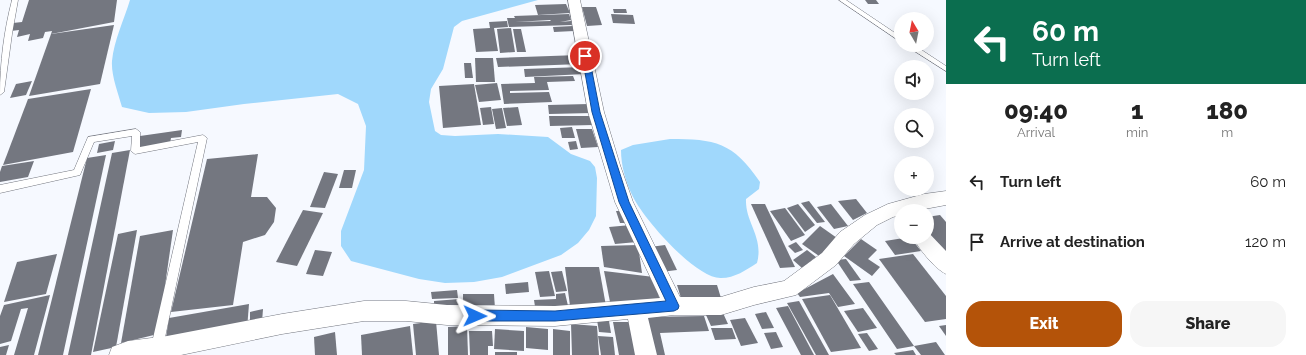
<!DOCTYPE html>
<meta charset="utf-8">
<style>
:root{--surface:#fff;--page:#f6f6f6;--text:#222;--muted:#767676;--accent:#b45309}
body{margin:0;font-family:Raleway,sans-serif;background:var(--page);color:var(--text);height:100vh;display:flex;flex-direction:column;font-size:15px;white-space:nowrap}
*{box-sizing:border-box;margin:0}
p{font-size:13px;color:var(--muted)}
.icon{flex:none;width:22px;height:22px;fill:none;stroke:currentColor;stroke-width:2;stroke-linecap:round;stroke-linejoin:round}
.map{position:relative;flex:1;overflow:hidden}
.panel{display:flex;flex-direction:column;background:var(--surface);width:360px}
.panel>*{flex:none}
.banner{background:#0b6e4f;color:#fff;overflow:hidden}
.needle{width:26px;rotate:350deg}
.fabs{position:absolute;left:894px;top:12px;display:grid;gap:8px}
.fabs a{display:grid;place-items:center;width:40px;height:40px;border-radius:50%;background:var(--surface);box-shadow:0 4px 16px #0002;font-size:20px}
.pin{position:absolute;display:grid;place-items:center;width:34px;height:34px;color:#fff;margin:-17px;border:2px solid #fff;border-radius:50%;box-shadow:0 1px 4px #0007}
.me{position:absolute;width:44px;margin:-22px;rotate:91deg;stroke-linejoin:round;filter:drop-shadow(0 0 3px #0008)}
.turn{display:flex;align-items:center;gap:14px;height:84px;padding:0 20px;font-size:18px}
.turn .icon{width:52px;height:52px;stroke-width:2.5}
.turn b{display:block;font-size:28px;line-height:34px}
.eta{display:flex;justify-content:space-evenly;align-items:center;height:68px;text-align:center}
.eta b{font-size:24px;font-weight:800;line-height:28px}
.cta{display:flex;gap:8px;margin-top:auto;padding:8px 20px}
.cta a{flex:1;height:46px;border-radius:16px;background:var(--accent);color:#fff;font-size:16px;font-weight:800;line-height:46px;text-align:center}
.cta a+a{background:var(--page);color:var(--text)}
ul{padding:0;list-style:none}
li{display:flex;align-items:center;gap:12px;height:60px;padding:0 20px}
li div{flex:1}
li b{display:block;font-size:15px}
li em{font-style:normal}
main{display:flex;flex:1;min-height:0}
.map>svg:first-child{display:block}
</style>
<main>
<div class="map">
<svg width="946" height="355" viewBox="0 0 946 355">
<rect width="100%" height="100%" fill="#f6f9ff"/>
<g fill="#a0d8fc">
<path d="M 130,0 L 538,0 L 462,21 L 454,27 L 443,69 L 431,89 L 429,102 L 435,131 L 441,135 L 455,136 L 498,134 L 548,137 L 571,154 L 590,161 L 595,167 L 597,178 L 596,216 L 589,230 L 578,243 L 561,255 L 502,277 L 474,282 L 445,283 L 419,279 L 351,261 L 341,246 L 341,231 L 364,170 L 366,126 L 358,104 L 338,94 L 244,104 L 186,112 L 149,113 L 122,107 C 118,93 111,75 112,61 C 114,40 124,20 130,0 Z"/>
<path d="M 670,139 C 715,139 733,142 760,182 L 759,189 L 746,199 C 745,223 764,237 757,263 C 746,270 735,278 721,278 C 696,279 644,219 633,197 C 626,183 621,166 621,150 L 633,145 Z"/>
</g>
<g fill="#747780" fill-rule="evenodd">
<polygon points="29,0 117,0 114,22 51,34 52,31 45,32 43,38 28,41 30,34 17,37 19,30 11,31 13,23 22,22"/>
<polygon points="865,0 876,0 879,4 868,4"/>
<polygon points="566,4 570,13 538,15 535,5"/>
<polygon points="582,7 596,7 602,25 587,26"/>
<polygon points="613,9 626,9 627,13 614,13"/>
<path d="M 569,14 L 571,20 L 560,22 L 571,21 L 572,25 L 509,27 L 507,18 L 515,18 L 514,16 ZM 550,20 L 551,21 L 515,22 Z"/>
<polygon points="611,14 633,15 635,24 613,23"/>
<polygon points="507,21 508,27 494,28 498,51 476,52 473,29 490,28 489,22"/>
<polygon points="114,25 100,84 29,96 51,34"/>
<polygon points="573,26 574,31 554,32 553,27"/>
<polygon points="511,28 515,52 500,53 497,29"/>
<polygon points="513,29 521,29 526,52 517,52"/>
<polygon points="579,55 581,64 498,67 496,58"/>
<polygon points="475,58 493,58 495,82 476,82"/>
<polygon points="464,63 471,63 473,78 465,78"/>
<polygon points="583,67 585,74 525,77 524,69"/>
<polygon points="573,76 575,81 547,82 549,90 510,91 510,93 549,92 552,102 504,104 501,84 535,83 534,77"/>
<polygon points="32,81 26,95 10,98 16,84"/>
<polygon points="497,83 501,100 479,102 475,85"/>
<polygon points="474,84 481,125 443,128 439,86"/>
<polygon points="91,89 73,152 3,165 28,99"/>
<polygon points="589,104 592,113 549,114 548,105"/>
<polygon points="491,107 494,124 483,125 480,108"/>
<polygon points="518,107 522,125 507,126 503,108"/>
<polygon points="502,108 506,128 496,129 492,109"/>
<polygon points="549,116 591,116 593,125 550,126"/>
<polygon points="572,127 575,138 562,138 560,128"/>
<polygon points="576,129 592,129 598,147 581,148"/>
<polygon points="182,130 181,137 171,138 170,144 138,150 140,136"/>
<polygon points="115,141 113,150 97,153 99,144"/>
<polygon points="576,141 578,149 570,150 568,142"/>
<polygon points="130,150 91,355 68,355 112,153"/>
<polygon points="258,154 251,197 267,197 276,208 274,222 265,235 243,242 233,305 171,312 207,159"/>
<polygon points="106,155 63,355 38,355 87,158"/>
<polygon points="34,161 28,177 0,182 0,172 2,166"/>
<polygon points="344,170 356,170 352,188 339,188"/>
<polygon points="324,172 338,174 325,208 310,207"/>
<polygon points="856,199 867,213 853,220 838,201"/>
<polygon points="809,201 825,222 817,223 801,203"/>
<polygon points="751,204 765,204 795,267 780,268"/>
<polygon points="798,204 815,225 805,232 787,208"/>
<polygon points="831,204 848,226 834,229 817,207"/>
<polygon points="785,208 805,235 791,241 770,211"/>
<polygon points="303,210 323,213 297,266 276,262"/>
<polygon points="616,211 625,211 629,223 620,223"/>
<polygon points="940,215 946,222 946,254 927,232 927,217"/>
<polygon points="631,225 637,242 615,244 609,227"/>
<polygon points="820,226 837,238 819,256 802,244"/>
<polygon points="137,230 116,347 93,352 118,234"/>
<polygon points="173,230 158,334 121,343 140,236"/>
<polygon points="910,237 921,251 895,255 885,241"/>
<polygon points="861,239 877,250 868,259 880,267 872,276 844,256"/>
<polygon points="796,242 803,250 795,253 788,246"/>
<polygon points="638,245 642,273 604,267 601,246"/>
<polygon points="665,245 677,270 661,272 650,247"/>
<polygon points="315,250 332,252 323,276 306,274"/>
<polygon points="807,250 816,257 802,268 793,260"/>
<polygon points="57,254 46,294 4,302 17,262"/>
<polygon points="913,254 946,296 946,319 925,322 879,259"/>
<polygon points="846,259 861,280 850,281 836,260"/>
<polygon points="565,267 599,267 606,306 570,306"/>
<polygon points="549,271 555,296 540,297 535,272"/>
<polygon points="562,271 567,291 556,292 551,272"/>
<polygon points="604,271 654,277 660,301 610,302"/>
<polygon points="833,274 855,304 838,307 829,293 800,297 797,293"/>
<polygon points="528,282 529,292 506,294 505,284"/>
<polygon points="869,282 914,346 936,342 945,355 921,355 914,346 897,349 853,284"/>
<polygon points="677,285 717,285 721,298 681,298"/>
<polygon points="457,290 458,298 432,299 431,292"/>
<polygon points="565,293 569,310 536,313 534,300 556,299 556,294"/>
<polygon points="463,294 494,294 495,309 463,310"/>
<polygon points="50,295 34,355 14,355 28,308 21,309 11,341 0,344 0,316 4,305"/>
<polygon points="830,295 861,348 831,352 802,299"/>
<polygon points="459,299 459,307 434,309 434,301"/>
<polygon points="799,301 829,355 816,355 787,303"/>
<polygon points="249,304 247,329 165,344 169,318"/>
<polygon points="788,306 814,355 801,355 776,308"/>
<polygon points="863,308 877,328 858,332 844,311"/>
<polygon points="263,309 262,322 250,325 250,312"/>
<polygon points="766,312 774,328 762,329 755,314"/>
<polygon points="723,313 728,324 711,326 706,315"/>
<polygon points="704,316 709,331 660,333 665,355 652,355 643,317"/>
<polygon points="745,318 758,343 741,346 730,320"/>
<polygon points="597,320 609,321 611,333 599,332"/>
<polygon points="436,321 439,355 416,355 413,324"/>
<polygon points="613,322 632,322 639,355 619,355"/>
<polygon points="571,324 597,326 599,355 572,355"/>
<polygon points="946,325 946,336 939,326"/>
<polygon points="410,326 413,355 362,355 361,335"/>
<polygon points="467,326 468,355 448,355 448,327"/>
<polygon points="526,327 548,329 548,350 526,348"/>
<polygon points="711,328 732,328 736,339 715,340"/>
<polygon points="495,329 524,331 524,351 494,349"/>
<polygon points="553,329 570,331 570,355 553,355"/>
<polygon points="469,331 492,331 493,346 488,346 488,355 470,355"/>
<polygon points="335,332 337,355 315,355 314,337"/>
<polygon points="776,332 783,347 771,349 764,333"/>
<polygon points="867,333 878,349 869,351 858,334"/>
<polygon points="598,336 613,337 615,355 601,355"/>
<polygon points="9,345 6,355 0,355 0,347"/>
<polygon points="913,350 916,355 896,355 894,353"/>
<rect x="495" y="352" width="22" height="3"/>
</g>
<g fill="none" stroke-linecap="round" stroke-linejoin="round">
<g stroke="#72757e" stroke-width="1">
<g id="service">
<path d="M 12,0 L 18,0 L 12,34 L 4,92 L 0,95 C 0,62 4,31 12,0 Z"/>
<polygon points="839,0 846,0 901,37 901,42"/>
<polygon points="905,45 914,45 946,66 946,71"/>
<polygon points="136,129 140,132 140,147 203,135 207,138 163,347 161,351 157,353 153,351 151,347 198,142 135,154 131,151 132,136 94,142 80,175 0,193 0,185 74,170 88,137"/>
</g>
</g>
<g stroke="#72757e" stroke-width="1">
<g id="minor">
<polygon points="568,0 580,0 604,112 620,165 633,202 680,297 721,297 754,287 784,281 822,253 840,232 865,215 888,204 924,194 946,191 946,205 914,211 901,211 901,215 893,217 877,225 854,244 836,265 796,295 754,305 721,315 674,315 648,318 657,355 635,355 628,319 555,326 447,325 406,321 364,321 282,334 181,355 109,355 112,347 128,341 167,336 282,314 364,301 406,301 447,305 555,306 660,298 615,202 604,165 588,112"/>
<path d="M 927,231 L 946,251 L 946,274 C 935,269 918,248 913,237 L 927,237 Z"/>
</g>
</g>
<use href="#service" fill="#fff" fill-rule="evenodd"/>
<use href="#minor" fill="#fff" fill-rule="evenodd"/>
</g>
<polygon fill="#1a73e8" stroke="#114b97" points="583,54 588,54 589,56 600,112 629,202 679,306 678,309 674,311 555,321 475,321 471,319 469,316 471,312 475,310 555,311 666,301 619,202 592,112 582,56"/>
</svg>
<div class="fabs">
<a><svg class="needle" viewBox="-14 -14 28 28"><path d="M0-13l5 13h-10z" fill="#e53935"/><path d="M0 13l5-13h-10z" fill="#767676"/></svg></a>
<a><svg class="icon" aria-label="sound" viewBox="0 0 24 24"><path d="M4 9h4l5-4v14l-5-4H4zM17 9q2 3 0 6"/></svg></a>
<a><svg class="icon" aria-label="search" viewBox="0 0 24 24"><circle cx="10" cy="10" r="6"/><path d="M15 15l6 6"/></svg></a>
<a>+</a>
<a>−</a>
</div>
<div class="pin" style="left:585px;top:56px;background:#d93025"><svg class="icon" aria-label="arrive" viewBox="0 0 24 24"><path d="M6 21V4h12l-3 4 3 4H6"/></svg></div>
<svg class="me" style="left:475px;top:316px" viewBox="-20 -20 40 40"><path d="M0-17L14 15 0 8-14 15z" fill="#1a73e8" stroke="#fff" stroke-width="4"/></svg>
</div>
<section class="panel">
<div class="banner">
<div class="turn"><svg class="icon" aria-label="left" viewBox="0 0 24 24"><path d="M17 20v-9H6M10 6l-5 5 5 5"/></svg><div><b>60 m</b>Turn left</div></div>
</div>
<div class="eta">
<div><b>09:40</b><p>Arrival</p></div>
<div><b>1</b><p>min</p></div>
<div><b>180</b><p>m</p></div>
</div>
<ul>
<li><svg class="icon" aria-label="left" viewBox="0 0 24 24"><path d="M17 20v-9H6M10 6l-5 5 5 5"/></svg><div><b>Turn left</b></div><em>60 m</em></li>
<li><svg class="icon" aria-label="arrive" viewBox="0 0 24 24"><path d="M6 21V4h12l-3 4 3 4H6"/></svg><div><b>Arrive at destination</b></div><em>120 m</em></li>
</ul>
<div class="cta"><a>Exit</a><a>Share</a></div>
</section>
</main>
